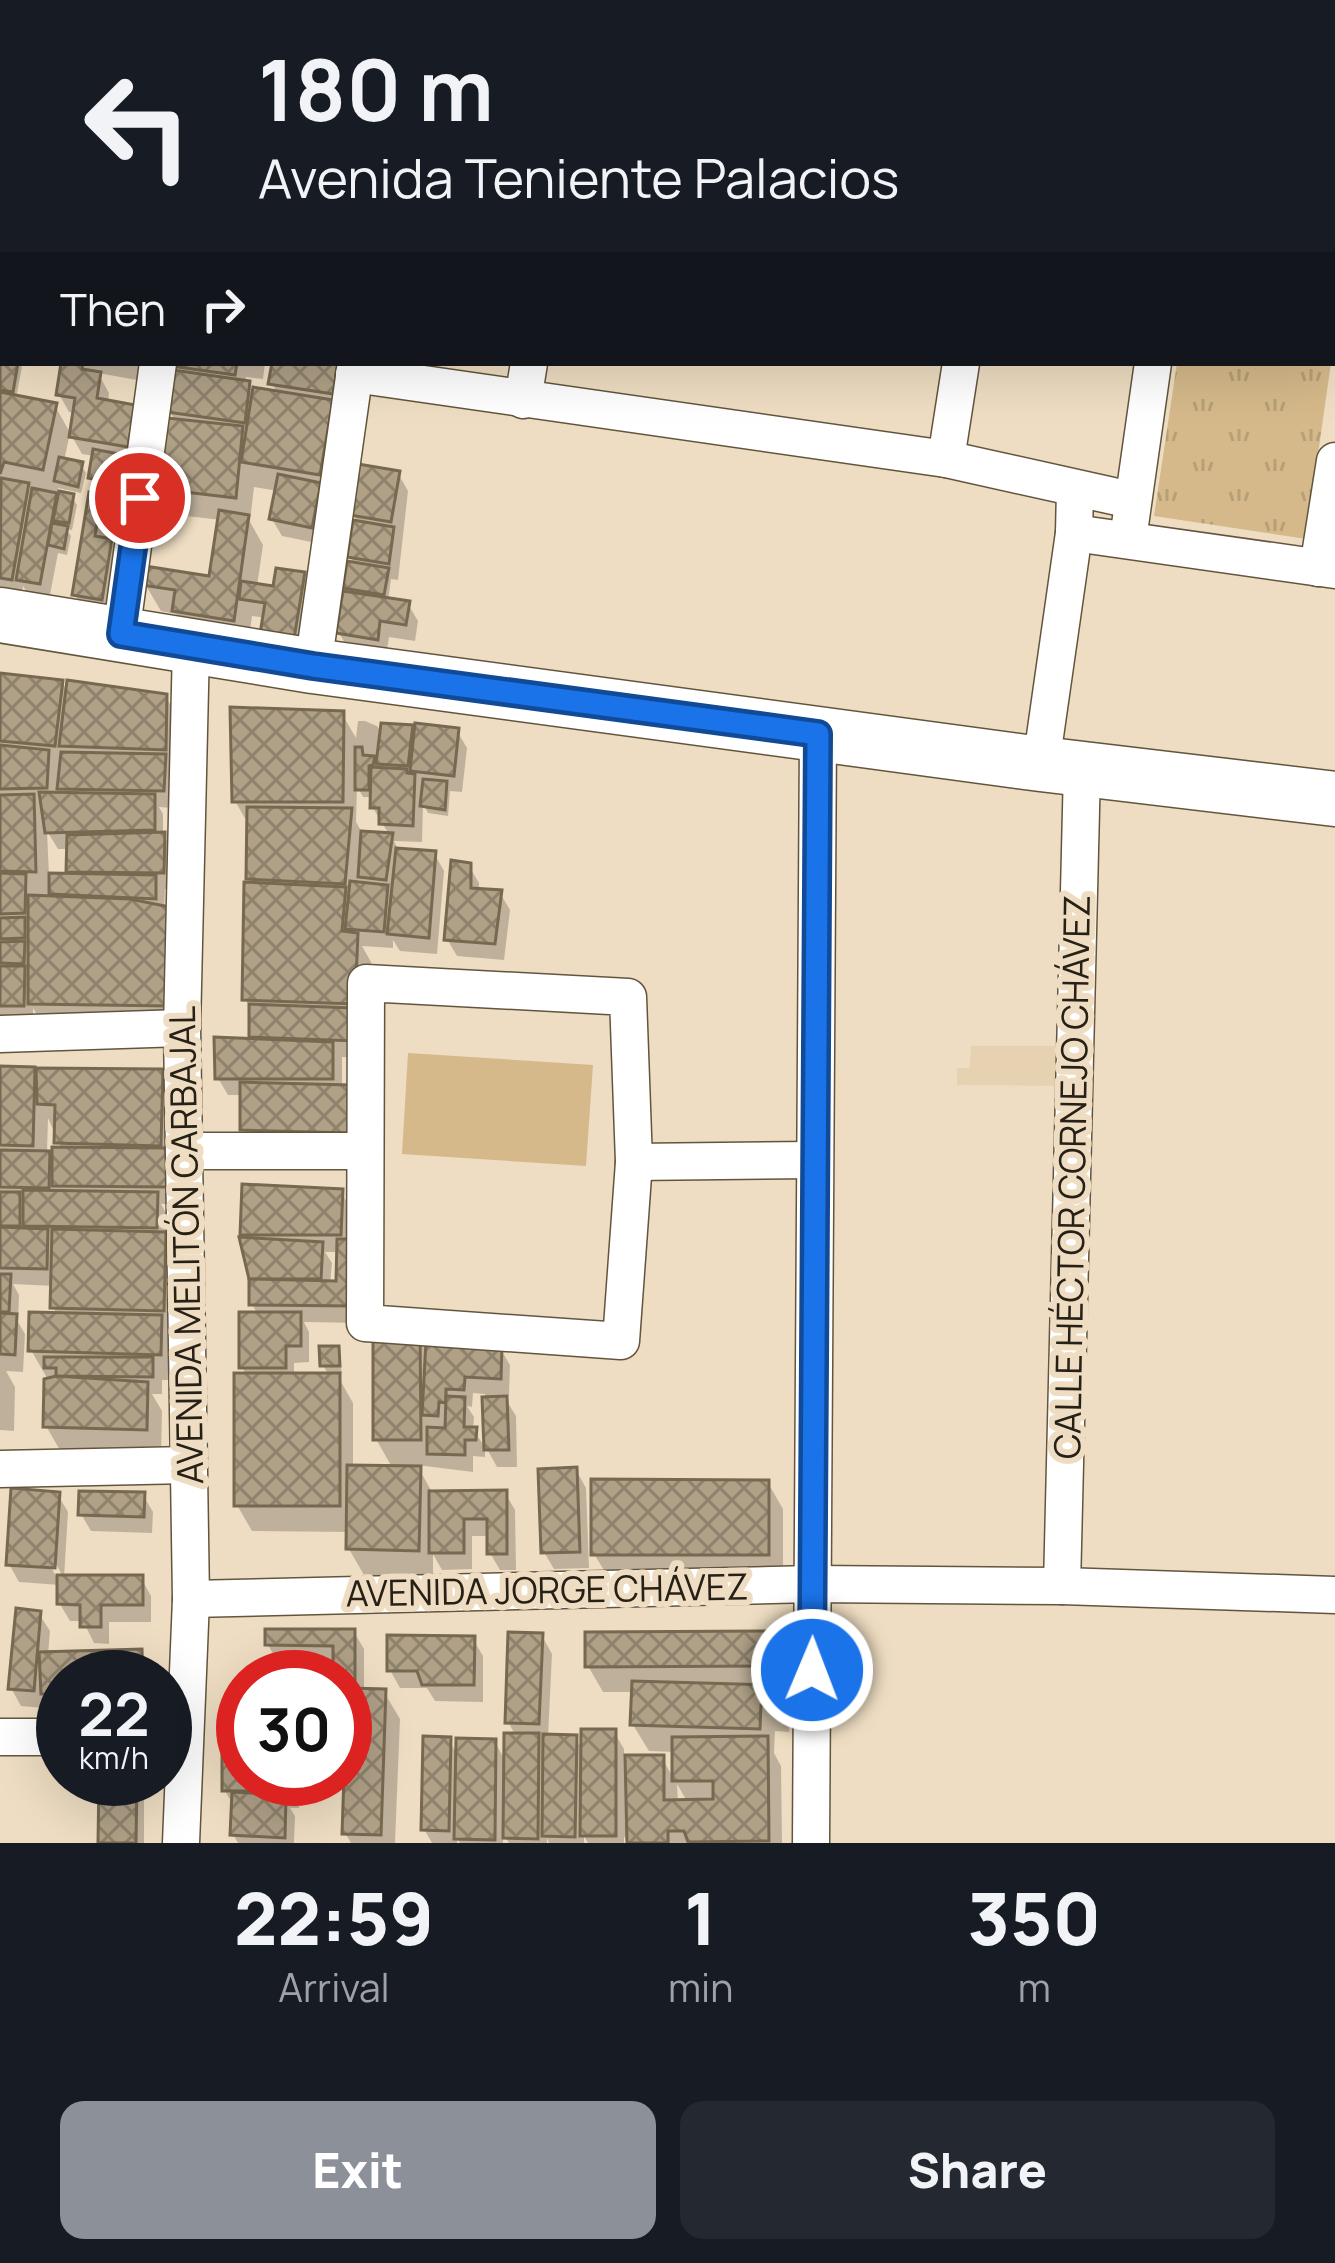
<!DOCTYPE html>
<meta charset="utf-8">
<style>
:root{--surface:#171b24;--page:#242831;--text:#f1f3f6;--muted:#9ea1a6;--accent:#8c9099}
body{margin:0;font-family:Manrope,sans-serif;background:var(--page);color:var(--text);height:100vh;display:flex;flex-direction:column;font-size:45px;white-space:nowrap}
*{box-sizing:border-box;margin:0}
p{font-size:39px;color:var(--muted)}
.icon{flex:none;width:66px;height:66px;fill:none;stroke:currentColor;stroke-width:2;stroke-linecap:round;stroke-linejoin:round}
.map{position:relative;height:1843px;overflow:hidden}
.drawer{display:flex;flex-direction:column;background:var(--surface);flex:1}
.drawer>*{flex:none}
.hud{position:absolute;left:0px;top:0px;width:1335px;height:366px;box-shadow:0 12px 48px #0002;background:#171b24;color:var(--text);overflow:hidden}
.speed{position:absolute;left:36px;top:1650px;display:flex;gap:24px;font-size:60px;font-weight:700;text-align:center}
.speed>*{display:grid;place-content:center;width:156px;height:156px;border-radius:50%;background:var(--surface);box-shadow:0 12px 48px #0002;line-height:1}
.speed small{font-size:30px;font-weight:400}
.speed .limit{border:18px solid #d22;background:#fff;color:#111}
.pin{position:absolute;display:grid;place-items:center;width:102px;height:102px;color:#fff;margin:-51px;border:6px solid #fff;border-radius:50%;box-shadow:0 3px 12px #0007}
.me{position:absolute;width:132px;margin:-66px;rotate:1deg;stroke-linejoin:round;filter:drop-shadow(0 0 9px #0008)}
.turn{display:flex;align-items:center;gap:42px;height:252px;padding:0 60px;font-size:54px}
.turn .icon{width:156px;height:156px;stroke-width:2.5}
.turn b{display:block;font-size:84px;line-height:102px}
.then{display:flex;align-items:center;height:114px;padding:0 60px;background:#0003;gap:24px;font-size:45px}
.eta{display:flex;justify-content:space-evenly;align-items:center;height:204px;text-align:center}
.eta b{font-size:72px;font-weight:800;line-height:84px}
.primary-button{display:flex;gap:24px;margin-top:auto;padding:24px 60px}
.primary-button a{flex:1;height:138px;border-radius:24px;background:var(--accent);color:#fff;font-size:48px;font-weight:800;line-height:138px;text-align:center}
.primary-button a+a{background:var(--page);color:var(--text)}
.map>svg:first-child{display:block}
</style>
<div class="map">
<svg width="1335" height="1843" viewBox="0 0 1335 1843">
<defs>
<pattern id="park-tufts" width="24" height="20" patternUnits="userSpaceOnUse" patternTransform="scale(3)"><rect width="24" height="20" fill="#d5b98a"/><path d="M3 7l-1-3M5 7V3M7 7l1-3M15 17l-1-3M17 17v-4M19 17l1-3" fill="none" stroke="#b79f76"/></pattern>
<pattern id="building-cross-hatch" width="8" height="8" patternUnits="userSpaceOnUse" patternTransform="scale(3)"><rect width="8" height="8" fill="#afa086"/><path d="M0 0l8 8M0 8l8-8" fill="none" stroke="#8e826d"/></pattern>
</defs>
<rect width="100%" height="100%" fill="#eeddc2"/>
<polygon fill="#e6d2b1" points="971,1046 1056,1046 1056,1086 957,1085 957,1068 970,1068"/>
<polygon fill="#d5b98a" points="408,1053 593,1065 586,1166 402,1154"/>
<polygon fill="url(#park-tufts)" points="1177,363 1331,363 1306,539 1154,516"/>
<g fill="#0003" fill-rule="evenodd">
<polygon points="0,14 3,19 0,99"/>
<polygon points="3,255 3,315 0,310"/>
<polygon points="0,356 3,363 19,363 22,367 16,398 55,406 72,436 76,413 69,412 59,394 64,363 151,363 148,382 98,373 109,393 108,403 133,408 121,499 109,496 104,487 96,485 91,478 95,456 82,454 70,433 64,461 81,465 86,473 81,493 58,488 58,494 72,497 77,505 72,530 66,529 71,536 67,555 58,553 49,600 29,596 23,586 21,596 0,592"/>
<polygon points="175,363 265,363 263,379 246,377 245,383 252,390 278,394 272,383 275,363 356,363 321,544 282,536 272,519 278,491 254,487 250,522 263,545 257,586 275,589 303,575 313,592 301,667 266,618 252,616 248,646 190,637 176,614 161,611 145,584 212,580 221,520 178,515 162,489 176,422 170,412 180,374"/>
<polygon points="398,473 408,491 398,580 391,579 388,601 408,604 418,621 415,641 389,637 386,656 349,650 339,633 350,595 346,588 355,565 350,557 358,523 353,514"/>
<polygon points="100,497 110,514 106,541 110,541 120,559 111,616 85,612 75,594"/>
<path d="M 0,676 L 62,682 L 68,694 L 166,697 L 181,724 L 172,808 L 159,807 L 163,814 L 163,834 L 174,853 L 173,889 L 165,889 L 164,909 L 183,1031 L 46,1030 L 33,1008 L 33,1022 L 0,1023 ZM 47,831 L 58,849 L 70,849 L 69,877 L 49,876 Z"/>
<path d="M 342,714 L 356,738 L 358,721 L 365,721 L 377,726 L 383,736 L 384,726 L 457,731 L 467,748 L 462,792 L 450,791 L 448,816 L 428,813 L 423,804 L 422,842 L 394,841 L 399,851 L 434,853 L 444,871 L 437,954 L 400,951 L 393,940 L 393,948 L 362,946 L 371,962 L 369,1030 L 364,1058 L 342,1057 L 342,1088 L 364,1158 L 258,1155 L 243,1129 L 243,1095 L 228,1095 L 218,1078 L 252,1041 L 252,1011 L 245,999 L 254,886 L 249,878 L 250,827 L 235,801 ZM 357,786 L 363,797 L 373,797 L 373,808 L 390,836 L 363,834 L 356,822 Z"/>
<polygon points="469,866 479,883 479,892 500,893 510,910 504,960 457,956 447,939"/>
<path d="M 0,1069 L 161,1072 L 176,1099 L 177,1204 L 161,1204 L 166,1213 L 166,1238 L 179,1261 L 175,1380 L 162,1380 L 162,1394 L 152,1394 L 162,1411 L 161,1456 L 61,1452 L 46,1426 L 47,1378 L 31,1350 L 58,1316 L 53,1307 L 54,1286 L 13,1284 L 19,1295 L 18,1322 L 25,1334 L 23,1372 L 6,1371 L 15,1387 L 14,1431 L 0,1430 ZM 48,1118 L 62,1150 L 55,1166 L 47,1152 Z"/>
<path d="M 341,1192 L 351,1210 L 362,1323 L 304,1322 L 309,1332 L 309,1362 L 294,1363 L 294,1376 L 329,1376 L 323,1365 L 337,1349 L 342,1373 L 336,1373 L 353,1403 L 353,1468 L 393,1469 L 376,1439 L 376,1333 L 500,1348 L 510,1365 L 509,1395 L 503,1395 L 516,1416 L 517,1467 L 497,1467 L 487,1449 L 485,1394 L 473,1393 L 472,1407 L 467,1406 L 474,1417 L 473,1430 L 485,1447 L 485,1457 L 473,1456 L 473,1472 L 417,1465 L 433,1494 L 505,1493 L 515,1510 L 516,1570 L 500,1570 L 490,1553 L 490,1536 L 472,1536 L 472,1569 L 442,1570 L 433,1554 L 433,1577 L 364,1575 L 349,1549 L 349,1532 L 252,1531 L 237,1505 L 247,1376 L 242,1367 L 258,1315 L 252,1304 L 252,1279 L 243,1234 ZM 325,1252 L 340,1252 L 339,1284 L 330,1284 L 332,1263 Z"/>
<polygon points="576,1470 586,1488 589,1568 554,1569 544,1552"/>
<polygon points="768,1483 783,1509 783,1580 610,1580 594,1554"/>
<polygon points="58,1495 68,1512 64,1578 50,1554 45,1557 57,1578 141,1578 151,1596 151,1622 109,1622 109,1644 94,1643 83,1621 70,1621 60,1604 60,1585 19,1582 9,1564"/>
<polygon points="143,1495 153,1512 152,1533 91,1531 81,1514"/>
<polygon points="39,1614 50,1631 48,1655 140,1652 150,1677 63,1677 63,1710 54,1711 44,1694 43,1708 21,1706 11,1688"/>
<polygon points="354,1632 364,1649 364,1691 384,1692 400,1719 395,1843 351,1843 345,1833 349,1700 345,1698 345,1677 336,1677 336,1662 278,1662 268,1645"/>
<path d="M 764,1634 L 780,1661 L 780,1692 L 777,1692 L 790,1715 L 789,1732 L 775,1731 L 774,1753 L 781,1766 L 782,1843 L 628,1843 L 624,1836 L 624,1843 L 588,1843 L 584,1836 L 584,1843 L 549,1843 L 547,1838 L 547,1843 L 509,1843 L 503,1833 L 503,1843 L 460,1843 L 457,1838 L 457,1843 L 432,1843 L 424,1829 L 449,1740 L 459,1758 L 495,1742 L 506,1762 L 516,1736 L 508,1722 L 542,1636 L 552,1654 L 548,1737 L 575,1738 L 584,1752 L 614,1732 L 624,1749 L 624,1758 L 662,1758 L 675,1781 L 675,1752 L 649,1751 L 633,1725 L 634,1692 L 603,1692 L 588,1666 ZM 677,1784 L 688,1803 L 678,1803 Z"/>
<polygon points="473,1639 483,1656 483,1702 435,1701 427,1688 400,1688 390,1670"/>
<polygon points="238,1682 243,1682 243,1754 240,1748"/>
<polygon points="243,1758 243,1779 299,1779 299,1808 290,1808 295,1816 294,1843 238,1843 233,1834 234,1806 225,1791"/>
<polygon points="102,1779 144,1779 144,1843 101,1843"/>
</g>
<g fill="url(#building-cross-hatch)" stroke="#776951" stroke-width="3">
<polygon points="0,353 3,363 18,363 13,392 0,390"/>
<polygon points="61,363 83,363 82,369 101,372 97,398 135,405 128,447 69,437 75,398 56,395"/>
<polygon points="172,363 237,363 235,375 171,366"/>
<polygon points="272,363 338,363 333,394 268,384"/>
<polygon points="173,370 250,381 245,423 167,412"/>
<polygon points="253,387 333,400 320,475 241,462"/>
<polygon points="0,392 57,403 43,470 4,462 0,474"/>
<polygon points="167,418 243,426 236,498 159,489"/>
<polygon points="93,449 124,455 117,492 101,489 103,481 88,478"/>
<polygon points="59,457 83,462 78,487 54,481"/>
<polygon points="358,464 400,471 391,522 350,515"/>
<polygon points="278,474 321,483 312,528 269,519"/>
<polygon points="1,478 29,483 12,580 0,578"/>
<polygon points="32,488 57,493 40,584 16,580"/>
<polygon points="59,491 74,494 69,523 53,521"/>
<polygon points="89,492 102,494 95,536 112,539 102,600 72,595"/>
<polygon points="219,510 249,515 234,621 172,611 175,590 142,585 145,566 209,576"/>
<polygon points="353,520 394,527 389,564 347,557"/>
<polygon points="52,523 68,526 64,549 48,545"/>
<polygon points="347,561 389,568 384,595 343,588"/>
<polygon points="276,568 305,572 292,651 258,646 265,603 239,599 241,581 273,586"/>
<polygon points="343,591 410,601 406,625 380,621 378,640 336,633"/>
<polygon points="0,673 63,680 55,746 0,741"/>
<polygon points="67,680 167,694 166,750 59,746"/>
<polygon points="230,707 344,711 343,802 232,802"/>
<polygon points="381,723 413,725 408,766 376,764"/>
<polygon points="415,723 459,728 454,776 410,771"/>
<polygon points="0,745 49,750 47,788 0,789"/>
<polygon points="355,747 362,747 363,755 375,756 373,765 369,766 369,790 355,790"/>
<polygon points="61,752 166,754 164,791 57,789"/>
<polygon points="371,767 407,769 407,773 415,774 413,826 379,824 379,808 370,808"/>
<polygon points="423,779 447,781 445,810 420,806"/>
<polygon points="39,792 155,794 155,830 45,833"/>
<polygon points="34,794 36,872 0,871 0,795"/>
<polygon points="247,807 352,808 345,884 246,879"/>
<polygon points="361,831 393,833 386,880 358,877"/>
<polygon points="165,832 164,873 66,872 67,835"/>
<polygon points="396,848 436,851 429,938 387,934"/>
<polygon points="451,860 471,863 471,888 502,890 495,944 444,940"/>
<polygon points="0,873 26,874 25,913 0,914"/>
<polygon points="49,873 156,875 156,899 49,894"/>
<polygon points="350,881 388,885 384,932 345,929"/>
<polygon points="244,882 346,887 342,931 358,933 355,1004 242,1000"/>
<polygon points="28,895 130,899 170,907 169,1006 28,1004"/>
<polygon points="25,917 25,938 0,939 0,918"/>
<polygon points="25,941 24,964 0,963 0,942"/>
<polygon points="0,966 25,966 24,1006 0,1006"/>
<polygon points="249,1004 354,1008 356,1041 249,1037"/>
<polygon points="214,1037 333,1042 333,1079 215,1079"/>
<polygon points="0,1066 35,1067 33,1146 0,1145"/>
<polygon points="36,1068 163,1069 161,1146 54,1143 55,1105 37,1104"/>
<polygon points="240,1082 350,1085 350,1133 240,1130"/>
<polygon points="52,1147 169,1148 169,1187 52,1186"/>
<polygon points="0,1150 50,1151 49,1188 0,1187"/>
<polygon points="242,1184 343,1189 341,1235 240,1235"/>
<polygon points="23,1190 158,1192 157,1228 23,1226"/>
<rect x="0" y="1192" width="20" height="34"/>
<polygon points="0,1227 48,1229 47,1269 0,1268"/>
<polygon points="52,1229 166,1232 164,1311 50,1308"/>
<polygon points="239,1237 323,1242 321,1279 249,1279"/>
<polygon points="337,1239 354,1239 353,1306 249,1305 249,1279 336,1281"/>
<polygon points="0,1274 11,1274 9,1312 0,1312"/>
<polygon points="29,1312 162,1315 161,1355 28,1351"/>
<polygon points="239,1312 301,1312 301,1346 286,1346 286,1368 239,1368"/>
<polygon points="0,1313 17,1314 15,1355 0,1354"/>
<polygon points="420,1329 421,1440 373,1440 373,1330"/>
<polygon points="426,1341 502,1345 501,1379 465,1377 464,1390 446,1389 446,1403 439,1402 438,1416 422,1415"/>
<polygon points="319,1346 339,1346 340,1366 320,1366"/>
<polygon points="44,1357 153,1357 153,1377 56,1376 56,1368 44,1368"/>
<rect x="234" y="1373" width="106" height="133"/>
<polygon points="56,1376 148,1382 147,1430 43,1427 44,1379"/>
<polygon points="446,1396 465,1397 464,1427 477,1427 476,1440 465,1440 465,1455 427,1454 427,1427 445,1428"/>
<polygon points="507,1396 509,1450 484,1450 482,1397"/>
<polygon points="347,1465 421,1466 419,1551 346,1549"/>
<polygon points="577,1467 580,1552 541,1553 538,1469"/>
<polygon points="591,1479 769,1480 769,1555 591,1555"/>
<polygon points="11,1488 60,1492 55,1568 6,1565"/>
<polygon points="507,1490 507,1554 487,1554 487,1519 464,1519 464,1553 429,1553 429,1491"/>
<polygon points="79,1491 145,1492 144,1517 78,1515"/>
<polygon points="57,1575 143,1575 143,1605 101,1605 101,1627 80,1627 80,1605 57,1604"/>
<polygon points="16,1608 41,1611 34,1691 8,1689"/>
<polygon points="265,1629 355,1629 355,1683 345,1683 345,1677 333,1677 333,1646 265,1645"/>
<polygon points="766,1631 767,1666 585,1667 585,1632"/>
<polygon points="508,1632 543,1633 539,1724 505,1723"/>
<polygon points="387,1635 475,1636 474,1685 422,1685 417,1671 387,1671"/>
<polygon points="142,1649 143,1677 63,1677 63,1694 41,1694 39,1652"/>
<polygon points="632,1681 776,1685 776,1706 761,1705 760,1729 630,1725"/>
<polygon points="347,1688 386,1689 381,1835 342,1834"/>
<polygon points="581,1729 616,1729 616,1836 580,1836"/>
<polygon points="504,1733 539,1733 538,1839 503,1838"/>
<polygon points="543,1734 577,1735 575,1837 542,1836"/>
<polygon points="423,1736 451,1737 449,1831 421,1830"/>
<polygon points="768,1736 769,1841 688,1842 684,1831 668,1831 668,1843 627,1843 625,1755 664,1755 664,1800 713,1799 713,1781 672,1781 672,1737"/>
<polygon points="456,1738 496,1739 495,1840 454,1839"/>
<polygon points="222,1755 243,1755 243,1779 291,1779 291,1791 222,1791"/>
<polygon points="99,1779 137,1779 136,1843 98,1843"/>
<polygon points="232,1792 286,1795 285,1838 230,1835"/>
</g>
<g fill="none" stroke-linecap="round" stroke-linejoin="round">
<g stroke="#63553d" stroke-width="39">
<g id="street">
<polyline points="40,0 62,3"/>
<polyline points="206,3 207,0"/>
<polyline points="410,3 411,0"/>
<polyline points="1016,3 1017,0"/>
<polyline points="1213,3 1214,0"/>
<polyline points="0,111 3,91"/>
<polyline points="354,374 946,459 1131,500"/>
<polyline points="523,400 529,363"/>
<polyline points="946,459 961,363"/>
<polyline points="1130,525 1153,363"/>
<polyline points="1074,533 1335,570"/>
<polyline points="1318,568 1335,461"/>
<polyline points="121,634 158,363"/>
<polyline points="313,666 356,363"/>
<polyline points="1041,764 1074,533 1075,489"/>
<polygon points="366,983 628,997 634,1162 621,1341 365,1323"/>
<polyline points="0,1034 182,1028"/>
<polyline points="184,1151 364,1151"/>
<polyline points="634,1162 813,1160"/>
<polyline points="0,1469 189,1465"/>
<polyline points="1062,1586 1082,769"/>
<polyline points="191,1599 813,1584 1062,1586 1335,1595"/>
<polyline points="0,1737 63,1737"/>
<polyline points="181,1843 191,1599 182,1028 191,646"/>
<polyline points="811,1843 818,734"/>
</g>
</g>
<g stroke="#63553d" stroke-width="57">
<polyline id="secondary" points="0,615 313,666 1041,764 1335,799"/>
</g>
<use href="#street" stroke="#fff" stroke-width="36"/>
<use href="#secondary" stroke="#fff" stroke-width="54"/>
</g>
<g fill="none" stroke-linecap="round" stroke-linejoin="round">
<g stroke="#114b97" stroke-width="30">
<polyline id="route" points="140,498 121,634 313,666 818,734 812,1670"/>
</g>
<use href="#route" stroke="#1a73e8" stroke-width="21"/>
</g>
<g text-anchor="middle" stroke-width="12" stroke-linejoin="round" paint-order="stroke">
<g font-size="36" fill="#262016" stroke="#eeddc2">
<text transform="translate(1072 1177) rotate(-89)" y="13">CALLE HÉCTOR CORNEJO CHÁVEZ</text>
<text transform="translate(186 1245) rotate(-91)" y="13">AVENIDA MELITÓN CARBAJAL</text>
<text transform="translate(547 1590) rotate(-1)" y="13">AVENIDA JORGE CHÁVEZ</text>
</g>
</g>
</svg>
<div class="speed"><div>22<small>km/h</small></div><div class="limit">30</div></div>
<div class="pin" style="left:140px;top:498px;background:#d93025"><svg class="icon" aria-label="arrive" viewBox="0 0 24 24"><path d="M6 21V4h12l-3 4 3 4H6"/></svg></div>
<svg class="me" style="left:812px;top:1670px" viewBox="-20 -20 40 40"><circle r="17" fill="#1a73e8" stroke="#fff" stroke-width="3"/><path d="M0-11L8 9 0 5-8 9z" fill="#fff"/></svg>
<div class="hud">
<div class="turn"><svg class="icon" aria-label="left" viewBox="0 0 24 24"><path d="M17 20v-9H6M10 6l-5 5 5 5"/></svg><div><b>180 m</b>Avenida Teniente Palacios</div></div>
<div class="then">Then<svg class="icon" aria-label="right" viewBox="0 0 24 24"><path d="M7 20v-9h11M14 6l5 5-5 5"/></svg></div>
</div>
</div>
<section class="drawer">
<div class="eta">
<div><b>22:59</b><p>Arrival</p></div>
<div><b>1</b><p>min</p></div>
<div><b>350</b><p>m</p></div>
</div>
<div class="primary-button"><a>Exit</a><a>Share</a></div>
</section>
